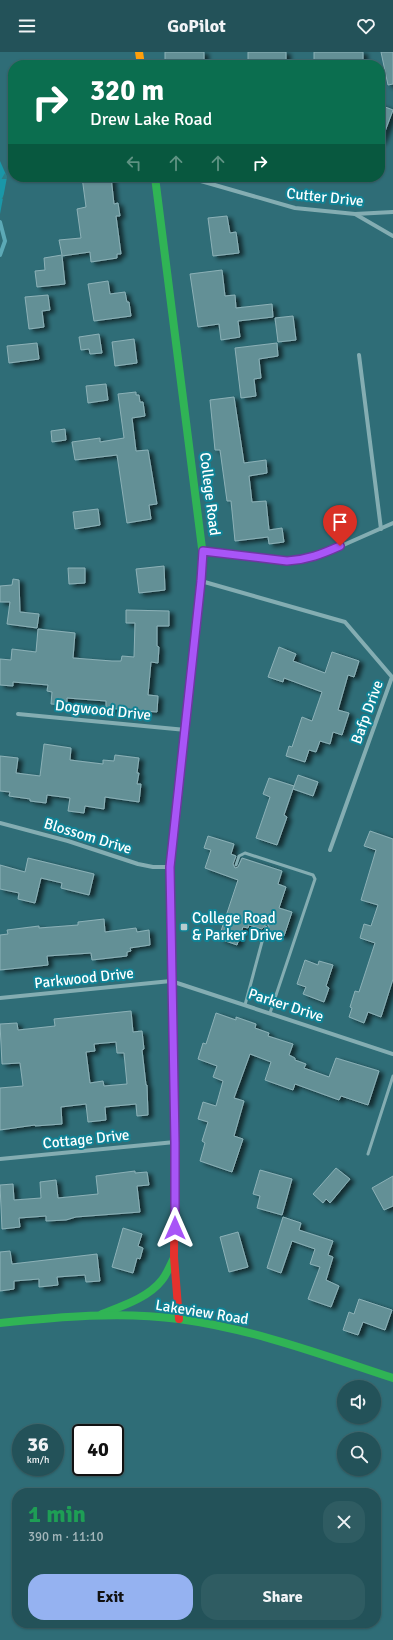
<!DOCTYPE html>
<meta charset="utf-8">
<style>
:root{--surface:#235259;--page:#2f5c62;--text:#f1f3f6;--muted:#a3b6ba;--line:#40696f;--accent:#95b2f1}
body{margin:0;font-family:Signika,sans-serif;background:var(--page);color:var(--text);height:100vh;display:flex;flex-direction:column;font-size:15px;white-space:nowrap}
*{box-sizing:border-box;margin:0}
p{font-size:13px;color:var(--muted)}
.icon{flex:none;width:22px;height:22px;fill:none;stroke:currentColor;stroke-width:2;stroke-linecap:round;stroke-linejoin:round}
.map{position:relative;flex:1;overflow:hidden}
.side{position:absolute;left:12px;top:1436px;width:369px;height:140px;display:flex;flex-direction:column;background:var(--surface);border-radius:16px;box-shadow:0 1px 3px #0004,0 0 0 1px var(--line)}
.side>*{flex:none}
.top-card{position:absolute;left:8px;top:8px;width:377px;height:122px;border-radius:16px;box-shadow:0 1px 3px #0004,0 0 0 1px var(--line);background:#0b6e4f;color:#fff;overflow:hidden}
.fabs{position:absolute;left:337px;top:1328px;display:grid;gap:8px}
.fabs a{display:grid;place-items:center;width:44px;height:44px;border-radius:50%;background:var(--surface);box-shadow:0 1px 3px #0004,0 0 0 1px var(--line);font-size:20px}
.speed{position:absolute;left:12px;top:1372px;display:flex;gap:8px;font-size:20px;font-weight:700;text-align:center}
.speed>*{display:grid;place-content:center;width:52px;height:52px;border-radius:50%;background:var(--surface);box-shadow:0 1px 3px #0004,0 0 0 1px var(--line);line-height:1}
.speed small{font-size:10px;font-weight:400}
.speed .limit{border:2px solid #111;border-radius:6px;background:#fff;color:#111}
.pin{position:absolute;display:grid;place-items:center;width:34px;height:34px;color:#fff;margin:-41px -17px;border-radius:50% 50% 50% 0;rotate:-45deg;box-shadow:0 0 4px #0007}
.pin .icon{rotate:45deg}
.me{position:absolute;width:44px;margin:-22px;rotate:0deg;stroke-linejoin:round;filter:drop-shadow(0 0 3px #0008)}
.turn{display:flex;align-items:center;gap:14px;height:84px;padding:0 16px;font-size:18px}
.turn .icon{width:52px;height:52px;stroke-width:2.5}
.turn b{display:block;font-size:28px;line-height:34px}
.lanes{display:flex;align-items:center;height:38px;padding:0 16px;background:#0003;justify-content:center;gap:20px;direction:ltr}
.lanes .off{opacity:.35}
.round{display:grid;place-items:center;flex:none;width:42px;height:42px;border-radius:16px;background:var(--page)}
.head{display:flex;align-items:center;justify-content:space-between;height:68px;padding:0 16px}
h1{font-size:24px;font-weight:700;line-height:30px;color:#1e9e55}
.button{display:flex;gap:8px;margin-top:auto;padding:8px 16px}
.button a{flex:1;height:46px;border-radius:16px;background:var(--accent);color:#111;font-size:16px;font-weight:700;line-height:46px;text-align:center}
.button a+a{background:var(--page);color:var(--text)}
header{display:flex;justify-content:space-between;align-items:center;height:52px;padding:0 16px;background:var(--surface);font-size:18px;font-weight:700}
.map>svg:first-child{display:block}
</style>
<header><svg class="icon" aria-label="menu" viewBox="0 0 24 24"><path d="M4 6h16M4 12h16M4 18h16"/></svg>GoPilot<svg class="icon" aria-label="heart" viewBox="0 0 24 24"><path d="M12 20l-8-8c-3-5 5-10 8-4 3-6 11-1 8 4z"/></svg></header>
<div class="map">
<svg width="393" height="1588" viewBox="0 0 393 1588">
<defs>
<pattern id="forest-firs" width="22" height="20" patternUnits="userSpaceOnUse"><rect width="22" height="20" fill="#1a97a8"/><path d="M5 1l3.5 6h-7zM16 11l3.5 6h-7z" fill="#2c7d88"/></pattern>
<filter id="shadow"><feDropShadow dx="4.5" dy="2.5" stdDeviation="2" flood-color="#0009"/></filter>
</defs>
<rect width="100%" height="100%" fill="#2f6d77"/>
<polygon fill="url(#forest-firs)" points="0,109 7,125 0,162"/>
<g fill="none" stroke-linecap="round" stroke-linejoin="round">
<polyline stroke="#5ca9b6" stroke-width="4" points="0,170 5,189 0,203"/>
</g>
<g fill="#639096" stroke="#8cb1b7" fill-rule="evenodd" filter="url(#shadow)">
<rect x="165" y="0" width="39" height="13"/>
<rect x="248" y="0" width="38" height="13"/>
<rect x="314" y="0" width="49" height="13"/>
<polygon points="381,0 393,0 393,32 388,33"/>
<polygon points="380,53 393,58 381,90 380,90"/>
<polygon points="82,125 111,125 114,152 118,151 120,164 116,164 121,202 117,202 117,206 91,210 90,200 62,204 65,232 37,235 35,219 45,218 44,206 62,203 59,188 81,186 77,157 86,155"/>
<polygon points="227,164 230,181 236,180 239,201 213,204 208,166"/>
<polygon points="222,218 225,244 235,243 236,256 272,252 273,265 238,269 240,285 221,288 219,272 198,275 190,222"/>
<polygon points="108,229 110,242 125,240 127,250 129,250 131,264 94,269 88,232"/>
<polygon points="48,243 50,258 42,259 44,275 29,277 25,245"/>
<polygon points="293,264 296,288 278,290 275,266"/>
<polygon points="99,282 102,301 90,302 89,297 81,298 79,285"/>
<polygon points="134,287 137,311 115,314 112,290"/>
<polygon points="37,291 39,307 9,311 7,294"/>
<polygon points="277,291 278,304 259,307 261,326 254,327 256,344 241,346 235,296"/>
<polygon points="106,332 108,348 88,351 86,334"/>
<polygon points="136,340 136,343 139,343 140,350 143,350 145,364 132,366 136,399 148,398 157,452 149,453 151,467 127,471 117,403 75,408 72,390 100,386 100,390 124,386 118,342"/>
<polygon points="234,345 244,411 266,408 267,421 249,424 252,450 266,449 269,478 282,476 284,490 269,492 268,485 235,489 231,449 227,449 220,398 215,398 210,348"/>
<polygon points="65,377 66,388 52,390 51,379"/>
<polygon points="98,457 100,473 75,477 73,460"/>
<polygon points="164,514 165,538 139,541 136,517"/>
<polygon points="68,516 85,516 85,531 69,532"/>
<polygon points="13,527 19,528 20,560 39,562 37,576 7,572 10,550 0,550 0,534 12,533"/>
<polygon points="126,558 169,559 169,574 157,574 157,594 159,595 158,611 151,610 148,643 158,644 157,660 106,656 106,649 67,646 67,653 51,652 52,640 47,639 48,633 13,630 13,634 0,633 0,607 11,608 12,597 36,600 38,577 75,581 73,606 112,609 121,609 122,604 134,605 135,571 126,571"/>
<polygon points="279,595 296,602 293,609 325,621 332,600 359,609 354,625 348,623 338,658 349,661 342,683 333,680 330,692 320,689 316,700 309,698 305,710 286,704 289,694 292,695 302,665 312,669 322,640 284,626 283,630 268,625"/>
<polygon points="44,692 71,696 70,708 103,712 103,708 114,709 115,703 139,706 137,721 139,721 137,732 141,732 139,750 105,745 104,757 85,754 84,761 68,759 70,746 47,743 46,751 30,749 30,747 9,744 10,740 0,739 0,704 18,706 16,721 40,724"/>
<polygon points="298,723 318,730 313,744 293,737"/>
<polygon points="269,726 294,734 284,763 287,765 277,793 256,786 270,745 263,742"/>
<polygon points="370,779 393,787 393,927 381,965 368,960 364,971 349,965 352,956 350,955 355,939 359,940 375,891 360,886 364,872 371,874 378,853 361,848 376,798 364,794"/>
<polygon points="208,784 234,792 231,802 236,804 233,812 235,816 238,815 242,806 282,819 278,832 286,835 279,856 292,860 284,884 268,879 269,874 266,872 262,877 249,873 248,876 243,875 237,893 220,887 222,883 220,882 238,828 205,816 211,798 204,796"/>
<polygon points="28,806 94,822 89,843 61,836 62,831 41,826 35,851 18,847 19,841 0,837 0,813 25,820"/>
<polygon points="104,867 105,880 136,876 137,880 149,878 150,893 130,896 131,899 127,900 127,904 92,908 91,901 47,904 48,913 0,918 0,883 8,882 7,878 39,874 39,876 78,873 78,870"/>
<polygon points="305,908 318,913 319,909 333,913 326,934 329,936 324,950 303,942 306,935 297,932"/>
<path d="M 131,959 L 133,980 L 142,979 L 144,997 L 142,998 L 146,1033 L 147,1033 L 148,1063 L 137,1064 L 136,1052 L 105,1055 L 106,1068 L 88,1070 L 86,1052 L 61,1055 L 62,1072 L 35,1074 L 35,1073 L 0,1078 L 0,1036 L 23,1034 L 20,1011 L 2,1012 L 0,972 L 17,971 L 18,978 L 55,974 L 54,967 ZM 116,990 L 117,1001 L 124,1001 L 127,1032 L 104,1034 L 103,1029 L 90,1031 L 86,1000 L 95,999 L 94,992 Z"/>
<polygon points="216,961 236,968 236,965 256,972 255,976 269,981 268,984 293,992 289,1003 295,1006 295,1008 306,1012 304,1016 329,1025 336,1006 379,1019 368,1053 341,1044 339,1048 295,1032 293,1038 265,1028 271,1010 250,1002 234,1046 244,1049 234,1084 243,1087 232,1120 200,1109 205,1091 202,1089 208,1070 198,1067 203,1050 216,1054 223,1029 213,1025 217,1014 198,1007 203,991 206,992"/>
<polygon points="336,1116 350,1127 330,1151 326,1147 323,1151 313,1142"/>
<polygon points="260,1118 292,1127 282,1163 257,1156 260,1144 253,1142"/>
<polygon points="135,1119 135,1121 147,1120 149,1133 137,1134 140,1160 76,1165 66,1168 46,1169 46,1164 19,1166 20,1175 2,1177 0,1133 13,1132 14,1148 41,1146 40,1130 56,1128 58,1146 98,1142 96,1124"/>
<polygon points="393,1124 393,1154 384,1158 372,1136"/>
<polygon points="283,1165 301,1171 299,1178 333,1189 328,1203 333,1205 326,1228 339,1234 331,1255 308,1247 320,1215 310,1212 315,1197 292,1189 281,1221 267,1216"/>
<polygon points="123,1176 142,1182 138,1194 143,1196 140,1207 137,1206 133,1221 112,1215"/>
<polygon points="238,1180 248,1215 229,1220 220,1185"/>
<polygon points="10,1199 12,1212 97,1202 100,1229 86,1230 85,1223 57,1225 58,1233 39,1235 39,1227 14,1229 14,1237 0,1239 0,1200"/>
<polygon points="359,1247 392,1258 385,1278 363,1270 358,1283 343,1278 349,1260 354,1262"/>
</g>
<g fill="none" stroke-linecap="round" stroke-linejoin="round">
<g stroke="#84adb2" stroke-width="3">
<polyline points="236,813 239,804 245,801 313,823 315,827 270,961"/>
<polyline points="245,953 266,875"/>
<polyline points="368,1102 393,1024"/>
</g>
<g stroke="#84adb2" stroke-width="4">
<polyline points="187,125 295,156 355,162 393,160"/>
<polyline points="355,162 393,184"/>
<polyline points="359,303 381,477"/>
<path d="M 203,499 C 235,503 283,513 314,506 L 393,471"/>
<polyline points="201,529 345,570 392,625 330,798"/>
<polyline points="18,662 186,678"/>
<polyline points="0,771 68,789 138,812 153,815 170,815"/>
<polyline points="0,946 171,929 393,1002"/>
<polyline points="0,1107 175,1090"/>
</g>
<g stroke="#30b455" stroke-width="8">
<polyline points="155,125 203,504"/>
<polyline points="175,1088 170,815 182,709"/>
<path d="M 102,1262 C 122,1254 148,1246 162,1228 C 167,1222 170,1213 174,1206"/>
<path d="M 0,1271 C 59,1265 120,1259 179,1267 C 253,1277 323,1303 393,1326"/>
</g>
<polyline stroke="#ff9f0a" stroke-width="8" points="139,0 141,13"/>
<g stroke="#e5322d" stroke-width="8">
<polyline points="182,709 203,504"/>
<polyline points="175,1088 174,1205 179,1267"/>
</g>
</g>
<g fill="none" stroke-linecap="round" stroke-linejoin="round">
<g stroke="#6d37a1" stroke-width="10">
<path id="route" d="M 175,1176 L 175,1090 L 170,815 L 201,529 L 203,499 L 287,509 C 307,508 322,502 340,494"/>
</g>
<use href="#route" stroke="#a855f7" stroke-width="7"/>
</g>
<rect fill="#b6cccf" stroke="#108396" stroke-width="1.5" x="180" y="871" width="8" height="8" rx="2"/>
<g text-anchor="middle" stroke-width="4" stroke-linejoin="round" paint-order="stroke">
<g font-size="15" fill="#fff" stroke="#108396">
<text transform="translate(325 145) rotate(6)" y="5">Cutter Drive</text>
<text transform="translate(210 442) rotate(83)" y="5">College Road</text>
<text transform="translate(103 658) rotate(6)" y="5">Dogwood Drive</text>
<text transform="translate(367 660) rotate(-70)" y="5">Bafp Drive</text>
<text transform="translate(88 784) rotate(17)" y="5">Blossom Drive</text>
<text transform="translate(84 926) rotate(-6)" y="5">Parkwood Drive</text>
<text transform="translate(286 953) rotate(18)" y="5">Parker Drive</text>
<text transform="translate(86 1087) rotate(-6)" y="5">Cottage Drive</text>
<text transform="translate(202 1260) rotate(9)" y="5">Lakeview Road</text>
</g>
<g font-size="15" fill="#fff" stroke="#108396" text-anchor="start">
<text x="192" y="871">College Road<tspan x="192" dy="17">&amp; Parker Drive</tspan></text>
</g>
</g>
</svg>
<div class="fabs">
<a><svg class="icon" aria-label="sound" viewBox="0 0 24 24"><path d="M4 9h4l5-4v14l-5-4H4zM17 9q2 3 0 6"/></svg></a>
<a><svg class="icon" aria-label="search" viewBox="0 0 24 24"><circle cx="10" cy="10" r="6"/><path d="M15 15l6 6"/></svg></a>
</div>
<div class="speed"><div>36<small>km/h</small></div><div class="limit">40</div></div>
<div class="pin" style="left:340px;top:494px;background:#d93025"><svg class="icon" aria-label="arrive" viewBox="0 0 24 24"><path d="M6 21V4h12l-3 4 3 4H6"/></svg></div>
<svg class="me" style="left:175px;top:1176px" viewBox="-20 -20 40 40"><path d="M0-17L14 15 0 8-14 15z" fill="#a855f7" stroke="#fff" stroke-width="4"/></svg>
<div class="top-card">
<div class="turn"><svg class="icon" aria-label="right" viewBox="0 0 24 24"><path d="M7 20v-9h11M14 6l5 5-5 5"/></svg><div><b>320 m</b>Drew Lake Road</div></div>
<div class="lanes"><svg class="icon off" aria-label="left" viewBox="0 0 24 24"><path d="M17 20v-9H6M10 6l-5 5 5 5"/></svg><svg class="icon off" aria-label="ahead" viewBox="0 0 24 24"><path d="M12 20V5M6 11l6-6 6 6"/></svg><svg class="icon off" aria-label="ahead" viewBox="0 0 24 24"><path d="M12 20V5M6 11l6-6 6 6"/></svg><svg class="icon" aria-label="right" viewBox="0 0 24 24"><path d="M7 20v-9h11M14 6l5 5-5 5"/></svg></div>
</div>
<section class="side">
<div class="head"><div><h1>1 min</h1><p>390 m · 11:10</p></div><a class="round"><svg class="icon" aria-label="close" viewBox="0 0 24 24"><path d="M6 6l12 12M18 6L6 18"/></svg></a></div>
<div class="button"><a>Exit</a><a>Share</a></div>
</section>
</div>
